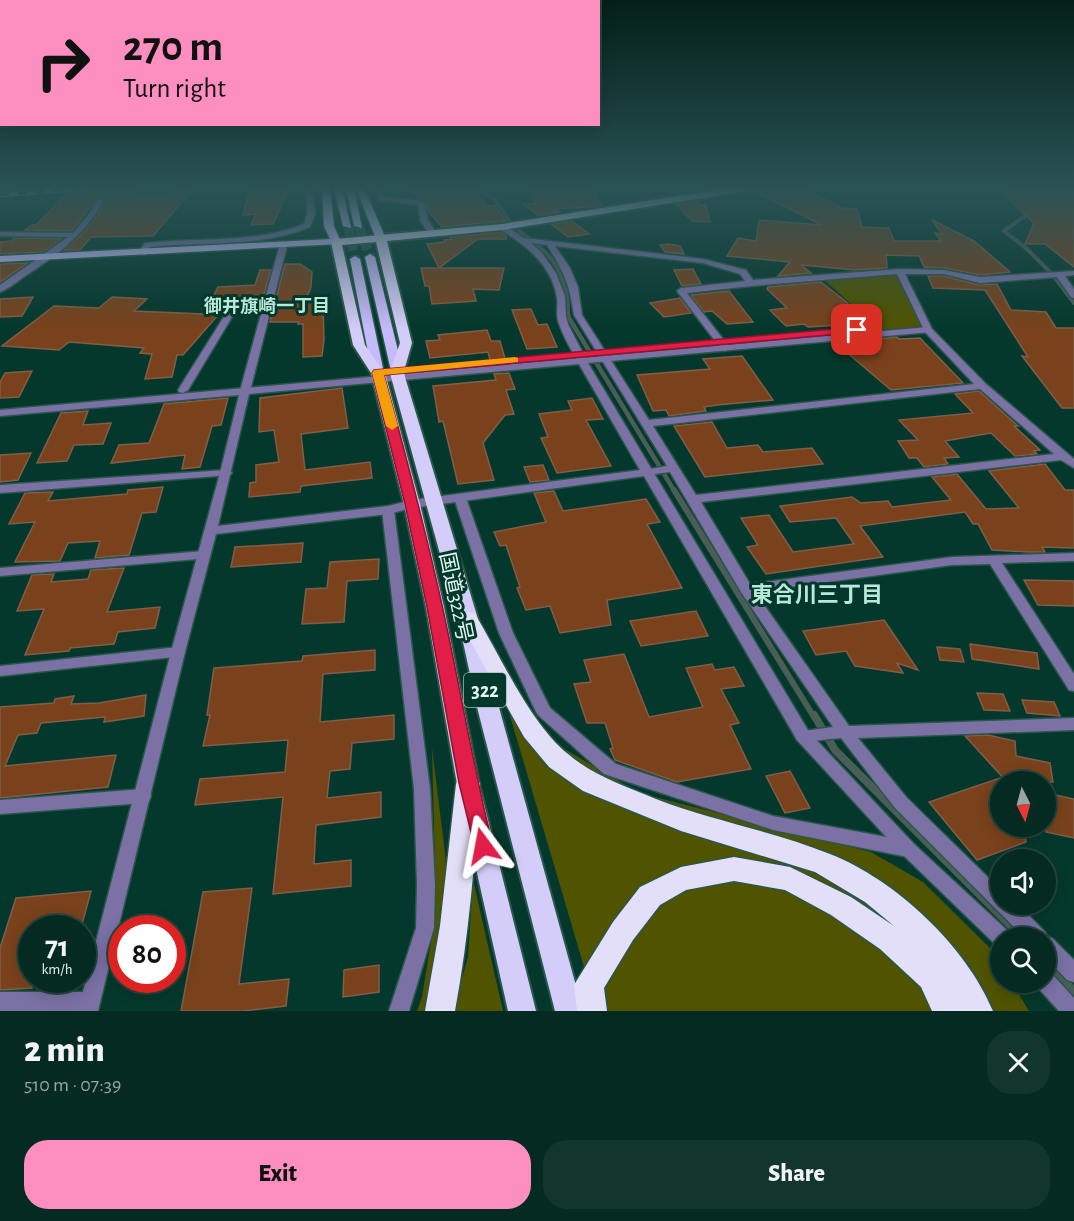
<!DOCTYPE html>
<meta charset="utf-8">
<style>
:root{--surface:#042a21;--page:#12362e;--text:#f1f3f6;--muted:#97a7a5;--line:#25463f;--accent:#fd8ec0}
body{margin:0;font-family:"Alegreya Sans","Noto Sans JP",sans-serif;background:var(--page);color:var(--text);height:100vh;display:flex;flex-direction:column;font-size:22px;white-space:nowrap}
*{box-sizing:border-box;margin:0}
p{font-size:20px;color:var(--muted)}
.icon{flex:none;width:33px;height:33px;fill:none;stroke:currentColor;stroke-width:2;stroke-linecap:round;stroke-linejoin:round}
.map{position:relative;height:1011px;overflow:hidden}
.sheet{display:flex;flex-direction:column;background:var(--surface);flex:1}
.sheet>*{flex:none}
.guide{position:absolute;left:0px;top:0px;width:600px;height:126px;box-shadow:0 3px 15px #0003,0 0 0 2px var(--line);background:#fd8ec0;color:#111;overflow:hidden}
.needle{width:39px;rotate:174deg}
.tools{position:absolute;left:990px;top:771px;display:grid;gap:12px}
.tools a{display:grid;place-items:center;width:66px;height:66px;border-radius:50%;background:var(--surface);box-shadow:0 3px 15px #0003,0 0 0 2px var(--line);font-size:30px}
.speed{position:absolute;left:18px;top:915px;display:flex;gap:12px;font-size:30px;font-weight:700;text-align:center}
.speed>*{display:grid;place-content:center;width:78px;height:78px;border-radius:50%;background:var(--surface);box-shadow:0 3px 15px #0003,0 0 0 2px var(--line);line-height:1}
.speed small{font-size:15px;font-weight:400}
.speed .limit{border:9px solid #d22;background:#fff;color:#111}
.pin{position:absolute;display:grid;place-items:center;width:51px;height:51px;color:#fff;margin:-26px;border-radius:12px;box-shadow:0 3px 9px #0006}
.me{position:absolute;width:66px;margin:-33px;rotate:347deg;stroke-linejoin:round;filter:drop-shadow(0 0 4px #0008)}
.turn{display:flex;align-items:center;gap:21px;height:126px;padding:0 24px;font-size:27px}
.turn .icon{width:78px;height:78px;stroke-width:2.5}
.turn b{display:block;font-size:42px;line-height:51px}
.round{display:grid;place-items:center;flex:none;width:63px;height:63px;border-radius:24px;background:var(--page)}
.overview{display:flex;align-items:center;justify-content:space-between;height:102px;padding:0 24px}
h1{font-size:36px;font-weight:800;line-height:45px}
.action{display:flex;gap:12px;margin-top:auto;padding:12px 24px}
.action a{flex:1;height:69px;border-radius:24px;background:var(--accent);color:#111;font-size:24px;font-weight:800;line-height:69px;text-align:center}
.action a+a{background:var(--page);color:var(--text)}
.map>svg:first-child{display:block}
</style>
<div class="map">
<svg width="1074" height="1011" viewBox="0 0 1074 1011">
<rect width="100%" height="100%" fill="#05382c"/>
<g fill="#505400">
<polygon points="900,271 927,328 880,330 821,277"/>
<polygon points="485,631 523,701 551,741 639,793 871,852 923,882 993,951 1000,964 1000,982 1012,983 1029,1011 597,1011"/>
<polygon points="432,748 445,853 448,907 425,1011 417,1011 422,997 436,911"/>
<polygon points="473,880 503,1011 453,1011 468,957"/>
</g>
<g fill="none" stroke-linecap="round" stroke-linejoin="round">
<g stroke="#4b5d57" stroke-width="4">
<polyline points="476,188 495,200 509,220"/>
<polyline points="1003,188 1020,197"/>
<polyline points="1028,209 1025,216 1004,231 1027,249 1052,274 1074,303"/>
<path d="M 519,231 C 547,252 560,261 567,297 C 569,306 566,312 570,320"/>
</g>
<polyline stroke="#4b5d57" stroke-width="4.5" points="569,318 675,492"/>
<polyline stroke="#4b5d57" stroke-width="6" points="674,490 814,717"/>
<g stroke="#4b5d57" stroke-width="8">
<polyline points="814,715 835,750 1023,938"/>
<polyline points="1046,961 1074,991"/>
</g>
</g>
<g fill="#79421c" stroke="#805e49" stroke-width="1.5">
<polygon points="72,188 88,188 88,190 135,188 132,195 171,195 180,188 194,188 153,236 91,237 80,250 64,250 82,234 99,213 106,199 98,197 72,231 25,230 32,225 36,225"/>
<polygon points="409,188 475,188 475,193 488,206 494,205 506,221 442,227 428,211 426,199 417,198"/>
<polygon points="530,188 592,188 602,206 555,209 560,212 539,216 523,204 536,203"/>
<polygon points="753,188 800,188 839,206 839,208 857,209 862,227 889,228 894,241 941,241 935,233 942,234 932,220 974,241 1010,272 980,275 944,268 924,267 919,256 886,255 887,268 855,270 801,265 811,273 778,276 790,262 727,256 738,238 756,241 759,220 822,225 751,190"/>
<polygon points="1011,188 1074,188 1074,267 1045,244 1025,244 1034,223 1003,194 1021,194"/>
<polygon points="249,191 288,192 273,224 251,225 256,214 243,215"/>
<polygon points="697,201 700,205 706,205 710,222 692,221 676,204"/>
<polygon points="572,221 589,234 568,237 551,224"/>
<polygon points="500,232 506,236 506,239 478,239 439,268 504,268 499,290 473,289 476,301 432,304 429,286 425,286 421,268 439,268 427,244 445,242 444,240 452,239 450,237"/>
<polygon points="15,238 61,239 44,252 0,254 0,242 11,241"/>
<polygon points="668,244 680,246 684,254 665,252 660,245"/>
<polygon points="28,263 0,282 0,264"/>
<polygon points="285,264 300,264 312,272 311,287 305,302 323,301 324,340 322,356 303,357 303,324 298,324 299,322 270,322"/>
<polygon points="693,269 701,284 682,286 674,270"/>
<polygon points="260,270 271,270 261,304 239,305 234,302 226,306 183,355 177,355 172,377 145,379 152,354 140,353 144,348 69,342 59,350 2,346 54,306 99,308 112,297 147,299 134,311 204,314 218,287 255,285"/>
<polygon points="928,276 944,276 979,285 997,284 1011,310 1046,312 1056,328 1074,328 1074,408 1062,408 1022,356 1028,357 985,290 933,288"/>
<polygon points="821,282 844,300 877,329 846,332 840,325 808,327 804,324 786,326 770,310 787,308 767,289 768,287"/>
<polygon points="729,291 753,322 727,324 712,311 704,312 691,295"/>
<polygon points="33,297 22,316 0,317 0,299"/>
<polygon points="680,298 691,313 664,317 650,303"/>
<polygon points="531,309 538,325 547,324 557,347 527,349 512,310"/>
<polygon points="487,330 491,341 500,341 506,362 491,364 488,352 430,358 426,341 440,340 438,335"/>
<polygon points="897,337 899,339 920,338 963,383 891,390 845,351 862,350 854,341"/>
<polygon points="742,356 773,400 717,405 704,407 706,411 669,416 666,410 653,411 637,375 710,369 703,359"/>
<polygon points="32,371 19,397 0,398 0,382 5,373"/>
<polygon points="509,373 515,389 506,390 514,414 505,415 483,443 494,480 458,484 443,421 439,422 433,386 496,380 494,374"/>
<polygon points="342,388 348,428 301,434 305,470 370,462 372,478 301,486 300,492 249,497 250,483 256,482 256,465 279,462 274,430 259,432 260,398"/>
<polygon points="979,391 1018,426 1014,426 1040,450 1034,451 1037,454 1015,456 991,433 945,441 959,457 944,458 948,464 924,467 917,458 909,458 898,441 918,440 899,420 973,413 955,394"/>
<polygon points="228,398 221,425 212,426 200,467 182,469 185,455 111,463 119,445 149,443 164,404"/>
<polygon points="592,398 603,419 586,420 611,466 557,473 541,438 548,437 539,414 572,410 568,401"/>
<polygon points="88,411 83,425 111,423 103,444 74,445 67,461 37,463 61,413"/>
<polygon points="712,422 727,448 758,445 763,452 812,448 823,464 705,477 674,426"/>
<polygon points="31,453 18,480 0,482 0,455"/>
<polygon points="1045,464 1065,490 1074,490 1074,548 1042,547 1045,552 1029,552 992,550 978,524 973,524 965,512 860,526 883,557 766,574 747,547 758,545 741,518 769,515 793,552 854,544 836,518 790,522 780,506 852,497 861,503 888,501 892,507 951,500 932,477 957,474 986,509 1019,508 989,471"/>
<polygon points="543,465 549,480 530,482 524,467"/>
<polygon points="163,487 156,512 142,513 129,555 95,558 100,541 68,543 60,561 15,562 35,522 9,524 25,493 53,492 48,501 127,494 128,490"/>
<polygon points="554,491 563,511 646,499 660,522 647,524 682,588 607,600 611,625 560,633 550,606 526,610 517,588 520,587 506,545 500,546 494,532 546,522 534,493"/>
<polygon points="303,543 301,562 231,567 235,547"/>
<polygon points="379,559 378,579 347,581 344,622 302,624 306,589 327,588 330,562"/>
<polygon points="124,568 107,612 160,607 155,628 118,632 114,644 70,648 69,651 25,655 44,609 17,611 32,575 54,574 51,582 88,579 91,570"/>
<polygon points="1024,580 1074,581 1074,606 1038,605"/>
<polygon points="696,611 708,636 641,646 630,621"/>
<polygon points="884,620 918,670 897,663 903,673 855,666 846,651 816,655 803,631"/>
<polygon points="970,644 1037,653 1039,669 972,659"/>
<polygon points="937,647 960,649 964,662 940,660"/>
<polygon points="375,650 375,670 323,674 320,722 394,715 394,739 352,743 350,769 330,771 327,798 381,792 381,817 316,825 314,864 351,860 351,886 273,894 283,797 195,805 200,779 285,772 288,740 203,746 210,715 207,715 214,668 302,661 303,656"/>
<polygon points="624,654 649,717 703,707 686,668 712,664 715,670 734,667 744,686 721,689 739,723 730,725 751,769 677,782 615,760 610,749 613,748 605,723 587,723 574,684 591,682 584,660"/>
<polygon points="977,693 1003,694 1010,711 984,710"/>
<polygon points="146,695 144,716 104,722 105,717 41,723 37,733 18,735 5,766 116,755 108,787 0,798 0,707 54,703 55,699 74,696 71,704 99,703"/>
<polygon points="1022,700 1054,702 1060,716 1027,713"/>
<polygon points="988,735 1015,741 1016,756 1050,763 1053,782 1007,782 965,736"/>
<polygon points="790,771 810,808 785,813 766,776"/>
<polygon points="1000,778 1000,826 1024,826 1026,842 977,860 929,802"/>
<polygon points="1046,793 1074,799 1074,838 1046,832"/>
<polygon points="252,888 239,984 289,979 286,1006 242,1011 181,1011 203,892"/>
<polygon points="91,891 81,928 32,928 32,988 0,990 0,948 16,898"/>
<polygon points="379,965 379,992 343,997 344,970"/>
</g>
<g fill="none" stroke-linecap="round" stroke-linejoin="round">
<g stroke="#265549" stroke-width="10" stroke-dasharray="10 5" stroke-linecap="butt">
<polyline points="348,226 355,259"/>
<polyline points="359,226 370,257"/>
</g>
<g stroke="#28574b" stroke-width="3">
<g id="minor">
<path d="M 306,188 L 312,188 L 315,214 L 310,227 C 259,248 204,241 150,247 L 145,255 L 138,253 L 145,243 L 148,243 C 200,237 254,244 304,224 L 307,214 Z"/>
<polygon points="375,188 381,188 384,197 424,201 428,220 437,234 436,236 430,236 420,220 418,205 379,200"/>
<path d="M 98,199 L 104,200 C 86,233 59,254 28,274 C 19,280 10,288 0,292 L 0,285 L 68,237 L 0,236 L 0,232 L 73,233 L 89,214 Z"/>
<path d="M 499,225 L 505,225 L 524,238 L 703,259 L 746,270 L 753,280 L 900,269 L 944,270 L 980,277 L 1074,271 L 1074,275 L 1065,276 L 1074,289 L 1074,298 L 1071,297 L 1057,277 L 980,283 L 944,274 L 905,274 L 932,329 L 986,384 L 1074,459 L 1074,468 L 1061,460 L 701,502 L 750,584 L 952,557 L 1074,553 L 1074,561 L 1002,563 L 1074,674 L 1074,691 L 1069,690 L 990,564 L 952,565 L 755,592 L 849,726 L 1074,718 L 1074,730 L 858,738 L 907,798 L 1000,889 L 1000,904 L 1018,904 L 1045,932 L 1047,936 L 1053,939 L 1074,960 L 1074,982 L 1067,980 L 1046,958 L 1046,938 L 1025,938 L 895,808 L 841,738 L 803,742 L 797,740 L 795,736 L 797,732 L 833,727 L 741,592 L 670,472 L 648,475 L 642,472 L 644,470 L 667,466 L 574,315 C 569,283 564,272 547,245 L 531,243 L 542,253 L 556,273 L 565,296 L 566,316 L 568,324 L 587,361 L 585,363 L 579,363 C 571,350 563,336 558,321 C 556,313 558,306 557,298 C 552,265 526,245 499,229 ZM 555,246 L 703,263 L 740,274 L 745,281 L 681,288 L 677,291 L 722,350 L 725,351 L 730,348 L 687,293 L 751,286 L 897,274 L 925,332 L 974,384 L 649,420 L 582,315 L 578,287 L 570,268 ZM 980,389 L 1054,454 L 696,495 L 653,426 Z"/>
<polygon points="280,244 287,246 250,391 245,394 240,391"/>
<polygon points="234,304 238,307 188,390 183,393 179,392 178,390 230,307"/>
<polygon points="226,470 230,471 232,473 230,475 0,493 0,485"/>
<polygon points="460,494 466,498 513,633 550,708 616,764 773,816 908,841 914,844 917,849 914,854 908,857 773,830 604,774 539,716 536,712 499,633 454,498"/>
<polygon points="388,506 394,510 430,789 435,885 434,928 409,1011 389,1011 416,928 417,885 414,789 382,510"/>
<polygon points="204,551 210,555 209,558 0,576 0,568"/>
<polygon points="178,647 183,648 185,652 183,656 0,676 0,666"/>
<polygon points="143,789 149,791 151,796 149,801 143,803 0,814 0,800"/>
<polygon points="0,992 90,992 97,995 100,1002 97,1009 92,1011 0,1011"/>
</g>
</g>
<g stroke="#28574b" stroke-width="3">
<g id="tertiary">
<path d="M 928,327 L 931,328 L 931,332 L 588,363 L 809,732 L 914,844 L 1009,932 L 1011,938 L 1000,938 L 1000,946 L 995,944 L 902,854 L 797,740 L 644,476 L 412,508 L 388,514 L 216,534 L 185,652 L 98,1011 L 78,1011 L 171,652 L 220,473 L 239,395 L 0,416 L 0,410 ZM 579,364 L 640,470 L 412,500 L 388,506 L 218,526 L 249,394 Z"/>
<polygon points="1046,972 1053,975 1074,998 1074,1011 1059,1011 1039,989 1036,982 1046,982"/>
</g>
</g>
<g stroke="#28574b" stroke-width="3">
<g id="primary">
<polygon points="322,188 330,188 334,226 341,242 339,244 0,262 0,256 330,239 324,226"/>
<polygon points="334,188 342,188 351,228 343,226"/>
<polygon points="346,188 354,188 362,228 354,226"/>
<polygon points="356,188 364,188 386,239 384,241 376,239"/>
<polygon points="370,254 375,257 403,371 397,375 391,371 365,257"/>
<polygon points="355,256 360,259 384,373 378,377 372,373 350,259"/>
</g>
</g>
<g stroke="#28574b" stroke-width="4">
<polygon id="trunk" points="728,188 751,188 746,191 502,230 387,241 412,343 404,371 405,377 478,619 500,711 583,1011 555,1011 478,711 458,619 391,377 390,371 400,343 376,242 342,245 365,345 385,373 420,504 444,607 479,784 536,1011 508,1011 457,784 426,607 404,504 371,373 353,345 331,242 336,239 502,224"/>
</g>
<g stroke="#28574b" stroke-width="3">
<g id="motorway">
<path d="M 468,612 L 475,614 C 501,657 530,723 568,754 C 594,776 625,786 656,799 C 713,821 773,831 830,854 C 896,880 966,946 993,1011 L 932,1011 L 921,987 L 880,949 L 831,915 L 785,890 L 734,881 L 686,890 L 660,905 L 633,940 L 604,988 L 607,1011 L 577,1011 L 574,985 L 613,922 L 640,887 L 681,867 L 734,857 L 790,867 L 851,897 L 894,926 L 865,902 L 815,872 L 681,831 L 583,791 L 549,767 L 524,737 L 458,619 L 461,614 Z"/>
<path d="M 468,774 L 477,777 L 480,784 C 475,860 469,936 455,1011 L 425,1011 L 440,926 L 456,784 L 459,777 Z"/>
</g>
</g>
<use href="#minor" fill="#7b71a5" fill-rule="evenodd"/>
<use href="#tertiary" fill="#7b71a5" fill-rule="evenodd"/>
<use href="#primary" fill="#c6bbfa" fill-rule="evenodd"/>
<use href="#trunk" fill="#d4cdf9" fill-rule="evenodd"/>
<use href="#motorway" fill="#e3dff8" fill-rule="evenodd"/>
<g stroke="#b8d5cb" stroke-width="4.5">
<polyline id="rail" points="0,195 94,188"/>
</g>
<use href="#rail" stroke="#05382c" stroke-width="3" stroke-dasharray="9" stroke-linecap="butt"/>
</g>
<linearGradient id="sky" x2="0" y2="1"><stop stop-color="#031f18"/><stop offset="0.57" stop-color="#2a5356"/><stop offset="1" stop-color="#2a5356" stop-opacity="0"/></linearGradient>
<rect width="1074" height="330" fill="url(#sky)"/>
<path fill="#e11d48" stroke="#92132f" stroke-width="1.5" d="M 857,327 L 861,328 L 861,332 L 384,375 C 405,452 425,528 442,605 C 460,686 473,767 493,846 L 490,853 L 483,855 L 476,853 L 459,783 L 427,607 L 405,504 L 372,373 L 374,370 Z"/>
<polygon fill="#f59e0b" points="515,357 518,358 518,362 384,375 398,426 392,430 386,426 372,373 374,370"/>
<g text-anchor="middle" stroke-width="6" stroke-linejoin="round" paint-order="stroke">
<g font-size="18" font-weight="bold" fill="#b8e9d9" stroke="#05382c">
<text x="267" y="312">御井旗崎一丁目</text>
</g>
<rect fill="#05382c" stroke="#9ebeb4" stroke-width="1.5" x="464" y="673" width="42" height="34" rx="4.5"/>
<g font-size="20" font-weight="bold" fill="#e0f8ef">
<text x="485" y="697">322</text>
</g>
<g font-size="21" fill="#e0f8ef" stroke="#05382c">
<text transform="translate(456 597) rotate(78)" y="7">国道322号</text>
</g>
<g font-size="22" font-weight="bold" fill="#b8e9d9" stroke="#05382c">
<text x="817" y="602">東合川三丁目</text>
</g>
</g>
</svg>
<div class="tools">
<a><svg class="needle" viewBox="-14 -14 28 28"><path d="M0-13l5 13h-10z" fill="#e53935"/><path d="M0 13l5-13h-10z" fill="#97a7a5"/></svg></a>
<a><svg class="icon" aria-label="sound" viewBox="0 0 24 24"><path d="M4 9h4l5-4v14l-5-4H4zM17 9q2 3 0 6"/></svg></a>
<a><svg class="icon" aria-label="search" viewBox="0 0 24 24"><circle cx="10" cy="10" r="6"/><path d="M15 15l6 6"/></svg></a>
</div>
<div class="speed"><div>71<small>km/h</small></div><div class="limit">80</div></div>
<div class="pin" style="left:857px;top:330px;background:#d93025"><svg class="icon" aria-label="arrive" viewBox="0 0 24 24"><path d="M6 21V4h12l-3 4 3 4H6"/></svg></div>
<svg class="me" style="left:483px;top:846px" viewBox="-20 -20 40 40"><path d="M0-17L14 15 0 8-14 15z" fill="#e11d48" stroke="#fff" stroke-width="4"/></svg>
<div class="guide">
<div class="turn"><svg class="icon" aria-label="right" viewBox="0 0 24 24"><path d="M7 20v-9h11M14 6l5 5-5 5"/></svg><div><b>270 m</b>Turn right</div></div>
</div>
</div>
<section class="sheet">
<div class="overview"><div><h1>2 min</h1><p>510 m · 07:39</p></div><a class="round"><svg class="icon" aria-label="close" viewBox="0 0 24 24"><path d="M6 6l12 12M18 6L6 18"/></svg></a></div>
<div class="action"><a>Exit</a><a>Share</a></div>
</section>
